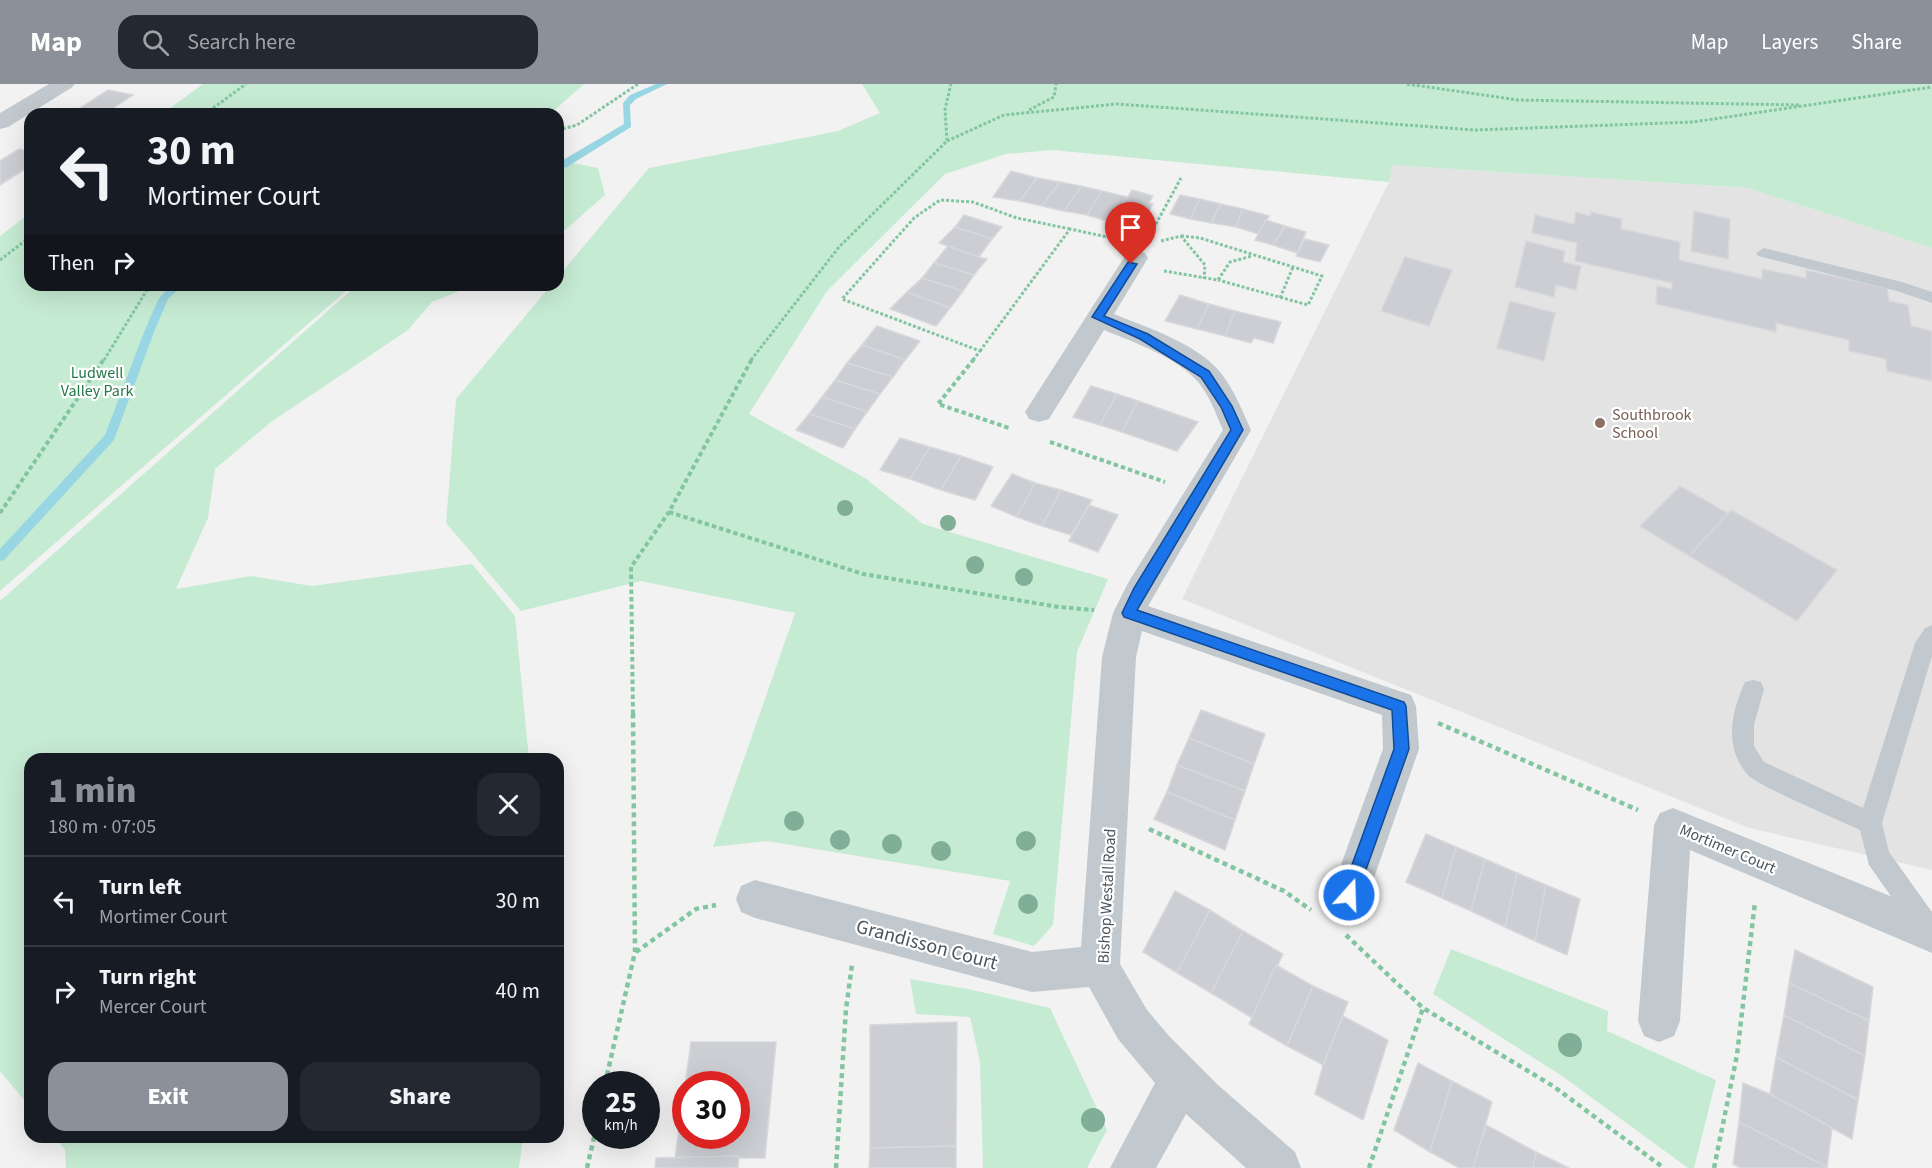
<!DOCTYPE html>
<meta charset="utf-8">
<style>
:root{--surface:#171b24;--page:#242831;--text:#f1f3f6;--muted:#9ea1a6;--line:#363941;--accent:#8c9099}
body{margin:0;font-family:"Source Sans 3",sans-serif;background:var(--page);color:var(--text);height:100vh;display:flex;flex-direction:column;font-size:22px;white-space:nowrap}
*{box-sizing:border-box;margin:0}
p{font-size:20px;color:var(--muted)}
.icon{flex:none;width:33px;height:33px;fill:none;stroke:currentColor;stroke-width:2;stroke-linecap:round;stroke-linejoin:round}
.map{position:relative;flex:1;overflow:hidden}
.details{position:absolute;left:24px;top:669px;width:540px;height:390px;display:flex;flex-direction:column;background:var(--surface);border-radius:18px;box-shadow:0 6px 24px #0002}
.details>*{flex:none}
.hud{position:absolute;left:24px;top:24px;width:540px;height:183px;border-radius:18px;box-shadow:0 6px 24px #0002;background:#171b24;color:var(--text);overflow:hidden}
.speed{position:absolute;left:582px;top:987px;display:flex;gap:12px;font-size:30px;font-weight:700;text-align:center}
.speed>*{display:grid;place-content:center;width:78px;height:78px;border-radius:50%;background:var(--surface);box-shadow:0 6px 24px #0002;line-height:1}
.speed small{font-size:15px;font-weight:400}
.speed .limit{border:9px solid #d22;background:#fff;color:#111}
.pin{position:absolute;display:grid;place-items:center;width:51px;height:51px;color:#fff;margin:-62px -26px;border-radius:50% 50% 50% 0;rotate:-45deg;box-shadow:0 0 6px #0007}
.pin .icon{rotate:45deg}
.me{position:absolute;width:66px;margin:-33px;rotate:20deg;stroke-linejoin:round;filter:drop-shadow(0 0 4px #0008)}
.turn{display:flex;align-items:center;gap:21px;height:126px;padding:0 24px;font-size:27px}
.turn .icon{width:78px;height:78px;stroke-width:2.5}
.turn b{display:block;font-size:42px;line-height:51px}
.then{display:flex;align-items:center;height:57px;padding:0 24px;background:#0003;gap:12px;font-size:22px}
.round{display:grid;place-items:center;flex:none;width:63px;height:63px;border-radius:18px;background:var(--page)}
.summary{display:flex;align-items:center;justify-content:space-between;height:102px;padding:0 24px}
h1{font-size:36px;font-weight:800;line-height:45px;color:var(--accent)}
.cta{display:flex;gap:12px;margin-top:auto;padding:12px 24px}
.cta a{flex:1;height:69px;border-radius:18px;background:var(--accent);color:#fff;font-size:24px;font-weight:800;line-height:69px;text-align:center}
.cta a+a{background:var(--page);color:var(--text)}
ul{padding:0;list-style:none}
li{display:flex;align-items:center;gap:18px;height:90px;padding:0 24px;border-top:2px solid var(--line)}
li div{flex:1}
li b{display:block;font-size:22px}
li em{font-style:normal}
header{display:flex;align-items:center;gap:36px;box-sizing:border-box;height:84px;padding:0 30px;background:var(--accent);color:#fff}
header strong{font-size:28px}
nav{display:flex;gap:33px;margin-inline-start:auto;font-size:21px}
.search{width:420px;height:54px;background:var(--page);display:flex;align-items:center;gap:15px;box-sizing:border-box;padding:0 21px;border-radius:18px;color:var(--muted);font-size:22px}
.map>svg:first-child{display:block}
</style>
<header>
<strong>Map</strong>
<div class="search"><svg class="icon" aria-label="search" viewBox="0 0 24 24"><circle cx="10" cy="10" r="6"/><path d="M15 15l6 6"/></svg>Search here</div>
<nav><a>Map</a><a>Layers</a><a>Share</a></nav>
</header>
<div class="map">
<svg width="1932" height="1084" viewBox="0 0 1932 1084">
<rect width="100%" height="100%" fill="#f3f2f2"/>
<polygon fill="#e4e3e3" points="1392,81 1748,104 1932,164 1932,786 1749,744 1182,515 1389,98"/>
<g fill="#c6ebd3">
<polygon points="203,0 584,0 550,30 162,30"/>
<polygon points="862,0 1932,0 1932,164 1748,104 1392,81 1389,98 1052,66 1006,70 945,90 827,207 749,330 865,394 923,440 1108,495 1077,568 1053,841 1034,862 993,850 1010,797 766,757 713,763 795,529 641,497 521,527 446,439 456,315 551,201 558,201 558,193 649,84 838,47 880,29"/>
<polygon points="558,76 598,84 605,111 558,152"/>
<polygon points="30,129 30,201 353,201 0,507 0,152"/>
<polygon points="357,201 474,201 432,218 408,246 271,338 215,385 208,434 176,505 251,492 312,502 472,480 515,532 529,675 30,675 30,1023 0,987 0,517"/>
<polygon points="1451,865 1608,927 1607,947 1716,996 1694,1084 1688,1084 1562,992 1433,910"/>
<polygon points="910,895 968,905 1050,924 1107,1046 1087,1084 983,1084 980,978 970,933 916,930"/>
<polygon points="54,1053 523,1053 519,1084 66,1084 65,1066"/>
</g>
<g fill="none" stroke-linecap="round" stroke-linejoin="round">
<g fill="#98d6e3" fill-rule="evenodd">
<polygon points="656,0 667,0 636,15 630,21 631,43 567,83 558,85 558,79 624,40 623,19 630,11"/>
<polygon points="172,201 183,201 168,215 154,248 114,356 4,476 0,477 0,465 105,351 144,248 159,214"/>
</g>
</g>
<g fill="#ccced3" stroke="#d6d8dc" stroke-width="1.5" fill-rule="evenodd">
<polygon points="108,6 133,11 104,30 71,30"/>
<polygon points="19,65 30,67 30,82 0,101 0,77"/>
<polygon points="1011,87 1037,94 1020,117 993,113"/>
<polygon points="1037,94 1060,98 1042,122 1020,117"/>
<polygon points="1060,98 1081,102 1064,127 1042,122"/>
<polygon points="1081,102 1102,107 1087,131 1064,127"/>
<polygon points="1132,106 1153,112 1149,119 1153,120 1142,138 1116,131"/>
<polygon points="1102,107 1127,113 1110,138 1087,131"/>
<polygon points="1180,111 1200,115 1190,135 1170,130"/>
<polygon points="1200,115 1221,120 1211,139 1190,135"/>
<polygon points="1221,120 1243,125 1236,143 1211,139"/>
<polygon points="1243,125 1269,132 1259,150 1236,143"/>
<polygon points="1694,127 1730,135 1728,175 1691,167"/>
<polygon points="1576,128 1590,132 1591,128 1622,135 1621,145 1680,158 1679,176 1762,195 1762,185 1806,194 1806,186 1887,204 1889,217 1908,221 1911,242 1932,247 1932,297 1887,287 1886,275 1849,267 1849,256 1776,239 1776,248 1656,220 1657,202 1672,205 1672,199 1575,177 1577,159 1532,149 1535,131 1574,140"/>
<polygon points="964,131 1002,143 992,155 955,143"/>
<polygon points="1266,136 1285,142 1273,161 1255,156"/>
<polygon points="1285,142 1306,148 1297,169 1273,161"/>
<polygon points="955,143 992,155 979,173 939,159"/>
<polygon points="1305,155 1329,161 1320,178 1296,172"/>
<polygon points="1526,157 1565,167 1563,178 1581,182 1576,206 1556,201 1554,213 1515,203"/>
<polygon points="948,162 979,173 987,175 974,191 934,179"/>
<polygon points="1405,173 1452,186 1429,242 1381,227"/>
<polygon points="934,179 974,191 963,207 922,194"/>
<polygon points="922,194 963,207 950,224 907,208"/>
<polygon points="907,208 950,224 936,242 890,225"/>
<polygon points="1180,211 1209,220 1197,245 1165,237"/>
<polygon points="1510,217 1555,229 1544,277 1497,264"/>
<polygon points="1209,220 1235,227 1225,252 1197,245"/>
<polygon points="1235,227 1281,238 1273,259 1254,254 1251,259 1225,252"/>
<polygon points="877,242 920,257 905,276 862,261"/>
<polygon points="862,261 905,276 893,293 847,279"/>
<polygon points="847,279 893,293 880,310 835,296"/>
<polygon points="835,296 880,310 867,328 822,313"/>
<polygon points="1091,302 1117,310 1100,341 1073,333"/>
<polygon points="1117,310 1138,317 1122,348 1100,341"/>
<polygon points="822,313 867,328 855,345 809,330"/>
<polygon points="1138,317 1198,338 1177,367 1122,348"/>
<polygon points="809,330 855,345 843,364 796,346"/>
<polygon points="900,354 930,363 910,395 880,386"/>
<polygon points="930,363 961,372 941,406 910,395"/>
<polygon points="961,372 993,383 975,416 941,406"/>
<polygon points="1012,390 1035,399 1017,433 991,422"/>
<polygon points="1035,399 1061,406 1042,442 1017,433"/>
<polygon points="1680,402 1729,430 1689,472 1640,442"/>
<polygon points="1061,406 1092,416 1071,451 1042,442"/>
<polygon points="1089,421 1118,431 1098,468 1069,457"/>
<polygon points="1731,426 1837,486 1797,537 1689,472"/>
<polygon points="1201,626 1265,650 1254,680 1189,654"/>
<polygon points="1189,654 1254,680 1245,707 1177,681"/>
<polygon points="1177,681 1245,707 1235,736 1167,708"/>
<polygon points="1167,708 1235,736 1225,766 1154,735"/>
<polygon points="1426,750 1456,763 1442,814 1406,798"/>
<polygon points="1456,763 1485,775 1471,827 1442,814"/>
<polygon points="1485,775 1517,789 1505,843 1471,827"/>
<polygon points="1517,789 1546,801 1535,857 1505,843"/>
<polygon points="1546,801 1580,815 1567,871 1535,857"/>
<polygon points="1175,807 1210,826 1177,889 1143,868"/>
<polygon points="1210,826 1243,847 1211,909 1177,889"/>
<polygon points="1243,847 1283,870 1252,934 1211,909"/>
<polygon points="1795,866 1873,903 1869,937 1789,899"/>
<polygon points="1276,881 1313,902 1287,962 1249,940"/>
<polygon points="1789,899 1869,937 1865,972 1784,931"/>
<polygon points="1313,902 1348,918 1323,981 1287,962"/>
<polygon points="1784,931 1865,972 1858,1016 1776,973"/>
<polygon points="1343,932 1388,956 1363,1036 1315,1010 1323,981"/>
<polygon points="957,938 956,1062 870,1064 870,941"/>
<path d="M 691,958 L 776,958 L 765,1074 L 675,1074 ZM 686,1000 L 736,1000 L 736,1052 L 686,1052 Z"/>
<polygon points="1776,973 1858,1016 1852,1055 1770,1010"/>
<polygon points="1418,979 1452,997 1430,1068 1394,1046"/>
<polygon points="1452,997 1492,1018 1473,1084 1459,1084 1430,1068"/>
<polygon points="1743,999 1770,1010 1832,1044 1827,1083 1739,1038"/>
<polygon points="1739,1038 1827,1083 1827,1084 1741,1084 1733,1080"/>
<polygon points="1486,1041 1536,1068 1533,1084 1473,1084"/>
<polygon points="956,1062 956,1084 869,1084 870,1064"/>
<polygon points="1536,1068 1569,1084 1533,1084"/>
<polygon points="739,1072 738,1084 655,1084 656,1074"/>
</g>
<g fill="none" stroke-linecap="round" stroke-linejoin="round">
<g stroke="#82c5a1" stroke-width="3" stroke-dasharray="3 2" stroke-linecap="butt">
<polyline points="1407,0 1518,16 1799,21"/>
<polyline points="1029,26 1054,13 1056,0"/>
<polyline points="205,30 246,0"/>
<polyline points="558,46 577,41 638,0"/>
<polyline points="947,57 1004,31 1117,20 1475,46 1693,38 1932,3"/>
<polyline points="1151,149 1181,94"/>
<polyline points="1181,152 1200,154 1322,192 1308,221 1218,196"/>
<polyline points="1161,157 1181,152 1205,181 1204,195"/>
<polyline points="0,176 30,153"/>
<polyline points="1164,187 1218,196 1230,178 1252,172"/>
<polyline points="1280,214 1293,183"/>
<polyline points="980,267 1070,145 1112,154"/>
<polyline points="104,276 150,201"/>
<polyline points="751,276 839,163 947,57 945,25 951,0"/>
<polyline points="973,276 980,267 842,215 914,134 940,116 973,118 1017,134 1070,145"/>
</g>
<g stroke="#82c5a1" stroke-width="4" stroke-dasharray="4.5 3" stroke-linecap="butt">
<polyline points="974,275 938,320 1009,344"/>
<polyline points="1050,358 1165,398"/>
<polyline points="669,428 863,490 1059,523 1094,526"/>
<polyline points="0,429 104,275"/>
<polyline points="633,630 631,483 669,428 752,275"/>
</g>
<g stroke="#82c5a1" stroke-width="4.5" stroke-dasharray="5 4" stroke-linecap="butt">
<polyline points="1438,639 1638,726"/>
<polyline points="1149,745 1284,807 1311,826"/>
<polyline points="1346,851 1423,924 1553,1002 1664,1084"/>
<polyline points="636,868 696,825 716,821"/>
<polyline points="605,1000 635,868 633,629"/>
<polyline points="587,1084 596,1045"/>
<polyline points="836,1084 846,925 852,881"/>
<polyline points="1369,1084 1423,924"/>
<polyline points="1714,1084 1737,971 1755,818"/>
</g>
<g fill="#c1c9ce" fill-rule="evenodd">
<polygon points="1764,164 1902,198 1932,208 1932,219 1897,207 1758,172 1756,169"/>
<path d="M 1932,541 L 1932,572 L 1882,739 L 1889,768 L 1932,828 L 1932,861 L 1923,858 L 1869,781 L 1860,746 C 1841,737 1755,701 1747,690 C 1724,663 1731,628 1745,598 L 1753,596 L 1761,598 L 1764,605 L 1754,641 L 1754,662 L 1764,678 L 1863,724 L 1915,559 L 1925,544 Z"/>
</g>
<g fill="#c1c9ce" fill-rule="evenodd">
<polygon points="49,0 75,0 71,4 8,43 0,45 0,29"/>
<path d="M 1136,166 L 1145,169 L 1148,174 L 1114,230 C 1148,244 1196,259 1220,288 C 1234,305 1242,326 1251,346 L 1148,522 L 1411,611 L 1416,622 L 1419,665 L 1368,811 L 1363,824 L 1349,830 L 1335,824 L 1330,811 L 1383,665 L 1382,631 L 1142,547 L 1136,573 L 1120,880 L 1147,926 L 1169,952 L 1218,1001 L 1295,1068 L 1301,1084 L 1246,1084 L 1186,1030 L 1156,1084 L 1110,1084 L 1155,999 L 1118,955 L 1089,903 L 1032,908 L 755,834 L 741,828 L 736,815 L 741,802 L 755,796 L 1032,868 L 1081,863 L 1102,573 L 1113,529 L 1128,499 L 1223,346 C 1216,330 1210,313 1199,299 C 1177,273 1135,259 1104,246 L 1049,335 L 1039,338 L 1029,335 L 1025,328 L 1127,169 Z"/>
<polygon points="1673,724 1932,829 1932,869 1690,766 1680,937 1674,952 1659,958 1644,952 1638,937 1654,741 1660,729"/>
</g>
</g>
<g fill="#81ae96">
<circle cx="845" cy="424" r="8"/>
<circle cx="948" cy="439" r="8"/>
<circle cx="975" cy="481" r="9"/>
<circle cx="1024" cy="493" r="9"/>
<circle cx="794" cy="737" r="10"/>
<circle cx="840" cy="756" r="10"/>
<circle cx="1026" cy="757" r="10"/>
<circle cx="892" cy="760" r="10"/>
<circle cx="941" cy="767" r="10"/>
<circle cx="1028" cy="820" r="10"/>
<circle cx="1570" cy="961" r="12"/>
<circle cx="1093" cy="1036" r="12"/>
</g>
<polygon fill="#1a73e8" stroke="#114b97" stroke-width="1.5" points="1128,178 1137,180 1104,232 1148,250 1209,287 1232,322 1243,346 1137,526 1404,618 1406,622 1409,665 1357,811 1354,816 1349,819 1343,816 1341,811 1394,665 1392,626 1124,533 1122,529 1134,504 1231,346 1221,323 1201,293 1140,255 1092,233"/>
<circle fill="#8d6e63" stroke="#fff" stroke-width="2" cx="1600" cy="339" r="6"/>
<g text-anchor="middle" stroke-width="4.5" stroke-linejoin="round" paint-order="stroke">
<g font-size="16" fill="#23774a" stroke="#fff">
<text x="97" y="294">Ludwell<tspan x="97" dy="18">Valley Park</tspan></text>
</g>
<g font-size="16" fill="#785e54" stroke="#fff" text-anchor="start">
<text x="1612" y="336">Southbrook<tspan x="1612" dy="18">School</tspan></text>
</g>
<g font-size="16" fill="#4b555d" stroke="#fff">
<text transform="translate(1728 764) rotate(23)" y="6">Mortimer Court</text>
<text transform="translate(1106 812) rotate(-87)" y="6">Bishop Westall Road</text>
</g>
<g font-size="20" fill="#4b555d" stroke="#fff">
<text transform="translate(927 860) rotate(15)" y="7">Grandisson Court</text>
</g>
</g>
</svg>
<div class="speed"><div>25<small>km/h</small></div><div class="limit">30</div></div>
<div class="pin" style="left:1131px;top:180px;background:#d93025"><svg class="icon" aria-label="arrive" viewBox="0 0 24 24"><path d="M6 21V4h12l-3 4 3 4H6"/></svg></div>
<svg class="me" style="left:1349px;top:811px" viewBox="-20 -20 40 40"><circle r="17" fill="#1a73e8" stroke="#fff" stroke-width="3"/><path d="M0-11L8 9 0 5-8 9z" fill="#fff"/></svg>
<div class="hud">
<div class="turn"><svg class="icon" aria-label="left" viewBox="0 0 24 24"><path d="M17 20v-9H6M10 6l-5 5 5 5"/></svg><div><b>30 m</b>Mortimer Court</div></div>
<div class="then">Then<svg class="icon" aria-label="right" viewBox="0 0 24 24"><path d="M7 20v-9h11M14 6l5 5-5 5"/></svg></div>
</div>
<section class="details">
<div class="summary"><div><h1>1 min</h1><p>180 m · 07:05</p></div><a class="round"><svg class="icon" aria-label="close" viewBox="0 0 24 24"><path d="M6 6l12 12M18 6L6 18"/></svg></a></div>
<ul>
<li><svg class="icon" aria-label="left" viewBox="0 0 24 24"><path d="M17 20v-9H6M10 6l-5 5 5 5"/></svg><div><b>Turn left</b><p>Mortimer Court</p></div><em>30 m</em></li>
<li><svg class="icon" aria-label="right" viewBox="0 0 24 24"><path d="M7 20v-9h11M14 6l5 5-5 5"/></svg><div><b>Turn right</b><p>Mercer Court</p></div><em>40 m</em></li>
</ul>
<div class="cta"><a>Exit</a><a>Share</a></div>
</section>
</div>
